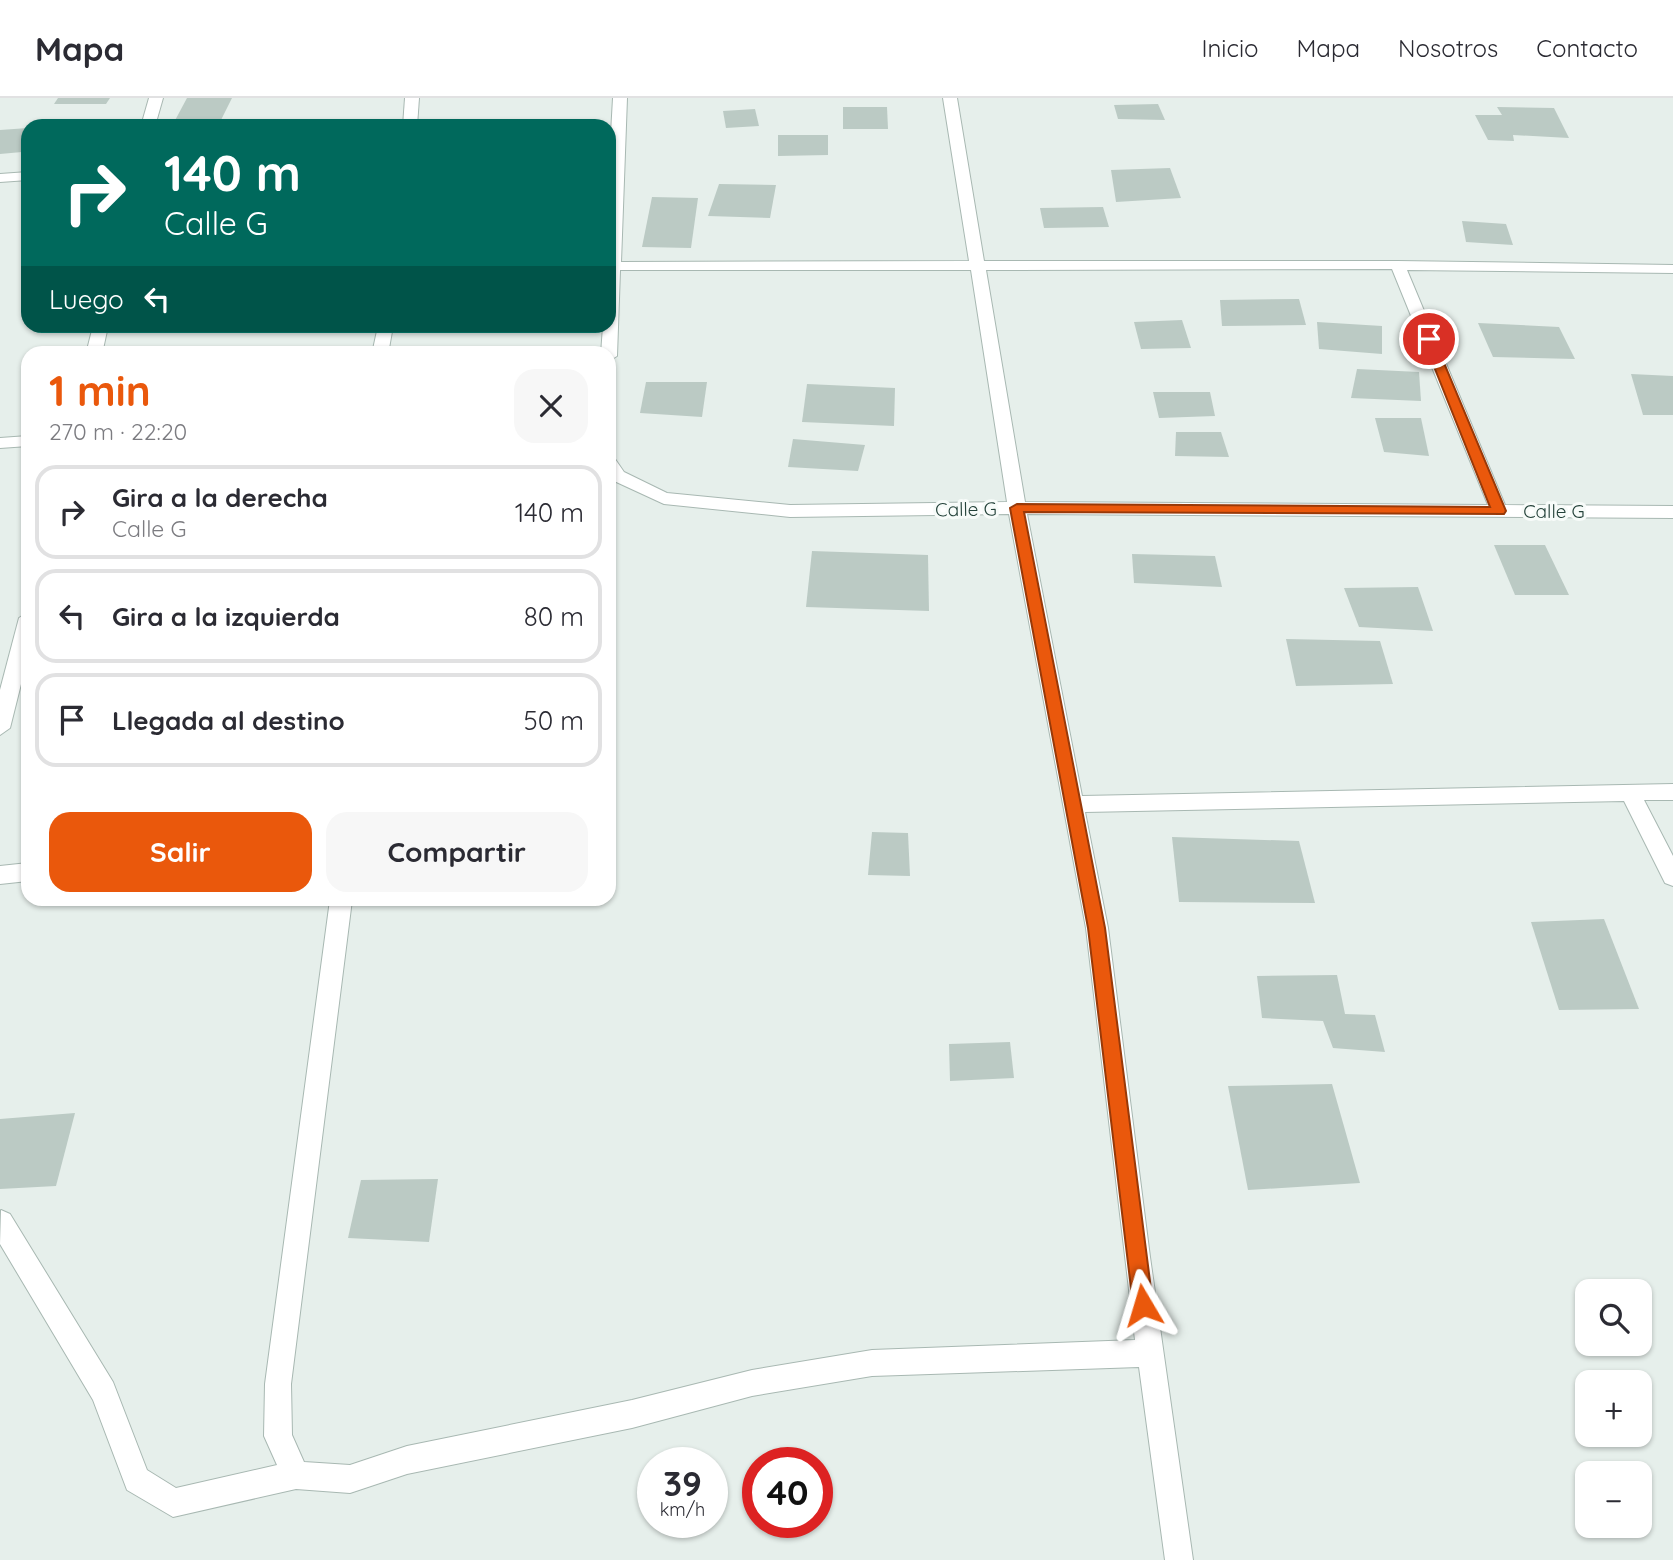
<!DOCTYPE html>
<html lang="es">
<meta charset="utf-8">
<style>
:root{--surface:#fff;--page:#f7f7f7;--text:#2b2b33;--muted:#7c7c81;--line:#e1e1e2;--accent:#ea580c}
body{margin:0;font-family:Quicksand,sans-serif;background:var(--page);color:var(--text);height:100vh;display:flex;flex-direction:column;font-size:26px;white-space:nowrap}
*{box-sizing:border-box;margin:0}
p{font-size:23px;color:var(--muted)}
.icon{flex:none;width:38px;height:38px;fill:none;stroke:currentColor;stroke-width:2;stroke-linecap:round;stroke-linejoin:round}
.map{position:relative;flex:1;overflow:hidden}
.details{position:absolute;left:21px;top:248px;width:595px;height:560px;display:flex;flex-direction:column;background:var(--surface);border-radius:21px;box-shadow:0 2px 5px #0004}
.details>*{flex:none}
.banner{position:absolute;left:21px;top:21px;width:595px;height:214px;border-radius:21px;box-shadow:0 2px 5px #0004;background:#00695c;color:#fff;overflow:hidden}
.fabs{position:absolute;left:1575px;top:1181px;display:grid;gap:14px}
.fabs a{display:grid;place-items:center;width:77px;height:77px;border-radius:14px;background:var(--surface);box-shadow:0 2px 5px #0004;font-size:35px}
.speed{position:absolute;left:637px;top:1349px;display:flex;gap:14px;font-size:35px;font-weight:700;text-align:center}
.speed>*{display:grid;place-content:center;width:91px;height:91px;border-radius:50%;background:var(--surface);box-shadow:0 2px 5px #0004;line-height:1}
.speed small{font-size:18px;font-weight:400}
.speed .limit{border:10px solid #d22;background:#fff;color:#111}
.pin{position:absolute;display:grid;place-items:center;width:60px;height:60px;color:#fff;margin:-30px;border:4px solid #fff;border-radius:50%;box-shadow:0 2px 7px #0007}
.me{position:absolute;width:77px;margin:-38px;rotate:353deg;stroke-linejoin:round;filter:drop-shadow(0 0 5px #0008)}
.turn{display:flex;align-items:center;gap:24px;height:147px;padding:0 28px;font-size:32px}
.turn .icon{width:91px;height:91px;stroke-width:2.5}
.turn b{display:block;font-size:49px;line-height:60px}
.then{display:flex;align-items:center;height:66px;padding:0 28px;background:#0003;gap:14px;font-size:26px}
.round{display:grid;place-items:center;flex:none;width:74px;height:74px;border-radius:21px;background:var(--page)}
.head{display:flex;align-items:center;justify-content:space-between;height:119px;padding:0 28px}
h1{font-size:42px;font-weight:700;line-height:52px;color:var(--accent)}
.action{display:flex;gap:14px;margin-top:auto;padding:14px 28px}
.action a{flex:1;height:80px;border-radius:21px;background:var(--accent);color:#fff;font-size:28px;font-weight:700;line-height:80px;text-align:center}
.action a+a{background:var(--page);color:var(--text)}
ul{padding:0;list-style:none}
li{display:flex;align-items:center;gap:21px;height:94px;margin:0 14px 10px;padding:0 14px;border:4px solid var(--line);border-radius:21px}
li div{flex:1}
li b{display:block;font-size:26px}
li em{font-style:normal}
header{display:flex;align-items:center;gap:42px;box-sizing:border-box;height:98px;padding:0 35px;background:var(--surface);border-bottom:2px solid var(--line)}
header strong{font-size:33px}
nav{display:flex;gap:38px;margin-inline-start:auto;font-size:24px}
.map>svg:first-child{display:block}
</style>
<header>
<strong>Mapa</strong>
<nav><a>Inicio</a><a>Mapa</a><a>Nosotros</a><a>Contacto</a></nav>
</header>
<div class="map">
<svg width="1673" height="1462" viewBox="0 0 1673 1462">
<rect width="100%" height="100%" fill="#e6efeb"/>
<g fill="#bbcac4">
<polygon points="58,0 110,0 106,6 54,6"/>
<polygon points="187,0 232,0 218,28 172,28"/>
<polygon points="1158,6 1165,22 1118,21 1114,7"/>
<polygon points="843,9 887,9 888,31 843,31"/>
<polygon points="1497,9 1554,10 1569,40 1513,37 1514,43 1488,42 1475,17 1502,17"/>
<polygon points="755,11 759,28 726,30 723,13"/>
<polygon points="28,30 22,54 0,56 0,32"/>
<polygon points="778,37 828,37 828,57 778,58"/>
<polygon points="1170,70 1181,100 1116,104 1111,72"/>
<polygon points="719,86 776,87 770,120 708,118"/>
<polygon points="652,99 698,100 691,150 642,149"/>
<polygon points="1103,109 1109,129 1044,130 1040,110"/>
<polygon points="1462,123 1506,126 1513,147 1466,144"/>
<polygon points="1299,201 1306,227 1222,228 1220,202"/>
<polygon points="1182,222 1191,250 1141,251 1134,224"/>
<polygon points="1317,224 1382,228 1382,256 1319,251"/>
<polygon points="1478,225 1559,229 1575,261 1493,259"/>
<polygon points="1357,271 1419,274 1421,303 1351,300"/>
<polygon points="1631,276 1673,278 1673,317 1643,317"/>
<polygon points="646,284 707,284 702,319 640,315"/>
<polygon points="807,286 895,290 894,328 802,324"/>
<polygon points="1153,294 1210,294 1215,318 1159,320"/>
<polygon points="1375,320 1421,320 1429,358 1384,354"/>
<polygon points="1176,334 1221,334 1229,359 1175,358"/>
<polygon points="793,341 865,347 858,373 788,369"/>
<polygon points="1494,447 1545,447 1569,497 1515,497"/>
<polygon points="812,453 928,457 929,513 806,509"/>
<polygon points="1132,456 1215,458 1222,489 1134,485"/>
<polygon points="1418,489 1433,533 1359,529 1344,490"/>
<polygon points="1286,541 1380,543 1393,586 1296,588"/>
<polygon points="872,734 908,735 910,778 868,777"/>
<polygon points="1172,739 1299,743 1315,805 1179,804"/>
<polygon points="1604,821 1639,911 1559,912 1531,824"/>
<polygon points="1337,877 1345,916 1375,917 1385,954 1333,950 1323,923 1262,920 1257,878"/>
<polygon points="1010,944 1014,980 950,983 949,946"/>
<polygon points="1332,986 1360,1085 1248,1092 1228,988"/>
<polygon points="75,1015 56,1088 0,1091 0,1021"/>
<polygon points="438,1081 429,1144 348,1140 361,1082"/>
</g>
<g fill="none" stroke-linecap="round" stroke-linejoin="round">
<g stroke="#a8b8b2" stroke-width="2">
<g id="minor">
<polygon points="149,0 163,0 155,28 141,28"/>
<polygon points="405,0 419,0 417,28 403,28"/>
<path d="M 613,0 L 627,0 L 621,164 L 969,163 L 943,0 L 957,0 L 984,163 L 1398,163 L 1673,167 L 1673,175 L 1407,172 L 1505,407 L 1673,408 L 1673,420 L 1027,416 L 1082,698 L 1673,686 L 1673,702 L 1644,702 L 1673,758 L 1673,788 L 1665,785 L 1624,703 L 1085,714 L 1108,830 L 1150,1159 L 1193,1462 L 1165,1462 L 1139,1269 L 872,1278 L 752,1298 L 632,1330 L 407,1376 L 350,1395 L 296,1391 L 173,1419 L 127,1392 L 93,1302 L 0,1146 L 1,1112 L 10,1116 L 113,1284 L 147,1372 L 176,1390 L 277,1367 L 264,1338 L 265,1286 L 330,802 L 352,802 L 291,1286 L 292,1337 L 304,1364 L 350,1367 L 407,1348 L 632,1302 L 752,1272 L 872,1252 L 1135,1242 L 1086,830 L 1009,416 L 790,419 L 664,406 L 612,382 L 609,360 L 615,361 L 624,374 L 667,395 L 790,407 L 1007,404 L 971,172 L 620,172 L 617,258 L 609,263 L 609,256 L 601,256 L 603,228 L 609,228 L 609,71 ZM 1392,171 L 1488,407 L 1025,404 L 986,172 Z"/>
<polygon points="28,74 28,82 0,84 0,76"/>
<polygon points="93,228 108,228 102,256 86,256"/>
<polygon points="378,228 393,228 388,256 372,256"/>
<polygon points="28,338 28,348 0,350 0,340"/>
<polygon points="28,514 28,558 10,630 0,637 0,592 19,520"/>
<polygon points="28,765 28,783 0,786 0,768"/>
</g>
</g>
<use href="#minor" fill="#fff" fill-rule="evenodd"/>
</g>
<polygon fill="#ea580c" stroke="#983908" stroke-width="2" points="1429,237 1434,241 1506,413 1504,416 1024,414 1105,830 1153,1207 1150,1214 1143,1217 1136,1214 1133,1207 1088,830 1010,410 1017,406 1490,409 1423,241"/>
<g text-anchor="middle" stroke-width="6" stroke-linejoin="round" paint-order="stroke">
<g font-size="19" fill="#24423a" stroke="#f7fbf9">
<text transform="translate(966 411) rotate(-1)" y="7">Calle G</text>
<text x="1554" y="420">Calle G</text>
</g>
</g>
</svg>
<div class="fabs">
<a><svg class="icon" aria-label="search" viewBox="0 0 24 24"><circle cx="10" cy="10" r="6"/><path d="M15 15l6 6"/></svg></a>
<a>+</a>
<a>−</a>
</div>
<div class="speed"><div>39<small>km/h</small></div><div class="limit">40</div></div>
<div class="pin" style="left:1429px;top:241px;background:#d93025"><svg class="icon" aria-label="arrive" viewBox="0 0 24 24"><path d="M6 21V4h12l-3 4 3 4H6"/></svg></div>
<svg class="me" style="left:1143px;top:1207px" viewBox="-20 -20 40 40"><path d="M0-17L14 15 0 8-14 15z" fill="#ea580c" stroke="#fff" stroke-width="4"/></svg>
<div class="banner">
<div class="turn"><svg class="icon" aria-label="right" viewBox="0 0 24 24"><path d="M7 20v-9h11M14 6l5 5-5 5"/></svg><div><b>140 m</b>Calle G</div></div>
<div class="then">Luego<svg class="icon" aria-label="left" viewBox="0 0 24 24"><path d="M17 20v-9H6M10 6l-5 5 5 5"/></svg></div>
</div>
<section class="details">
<div class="head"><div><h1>1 min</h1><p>270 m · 22:20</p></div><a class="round"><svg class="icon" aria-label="close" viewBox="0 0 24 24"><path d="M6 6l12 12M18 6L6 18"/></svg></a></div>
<ul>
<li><svg class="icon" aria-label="right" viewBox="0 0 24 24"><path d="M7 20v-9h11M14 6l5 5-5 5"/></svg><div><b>Gira a la derecha</b><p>Calle G</p></div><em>140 m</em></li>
<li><svg class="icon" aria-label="left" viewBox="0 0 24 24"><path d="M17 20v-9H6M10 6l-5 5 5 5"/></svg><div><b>Gira a la izquierda</b></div><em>80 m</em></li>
<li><svg class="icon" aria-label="arrive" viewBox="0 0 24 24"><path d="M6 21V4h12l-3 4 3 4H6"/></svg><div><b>Llegada al destino</b></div><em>50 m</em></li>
</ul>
<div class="action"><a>Salir</a><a>Compartir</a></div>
</section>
</div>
